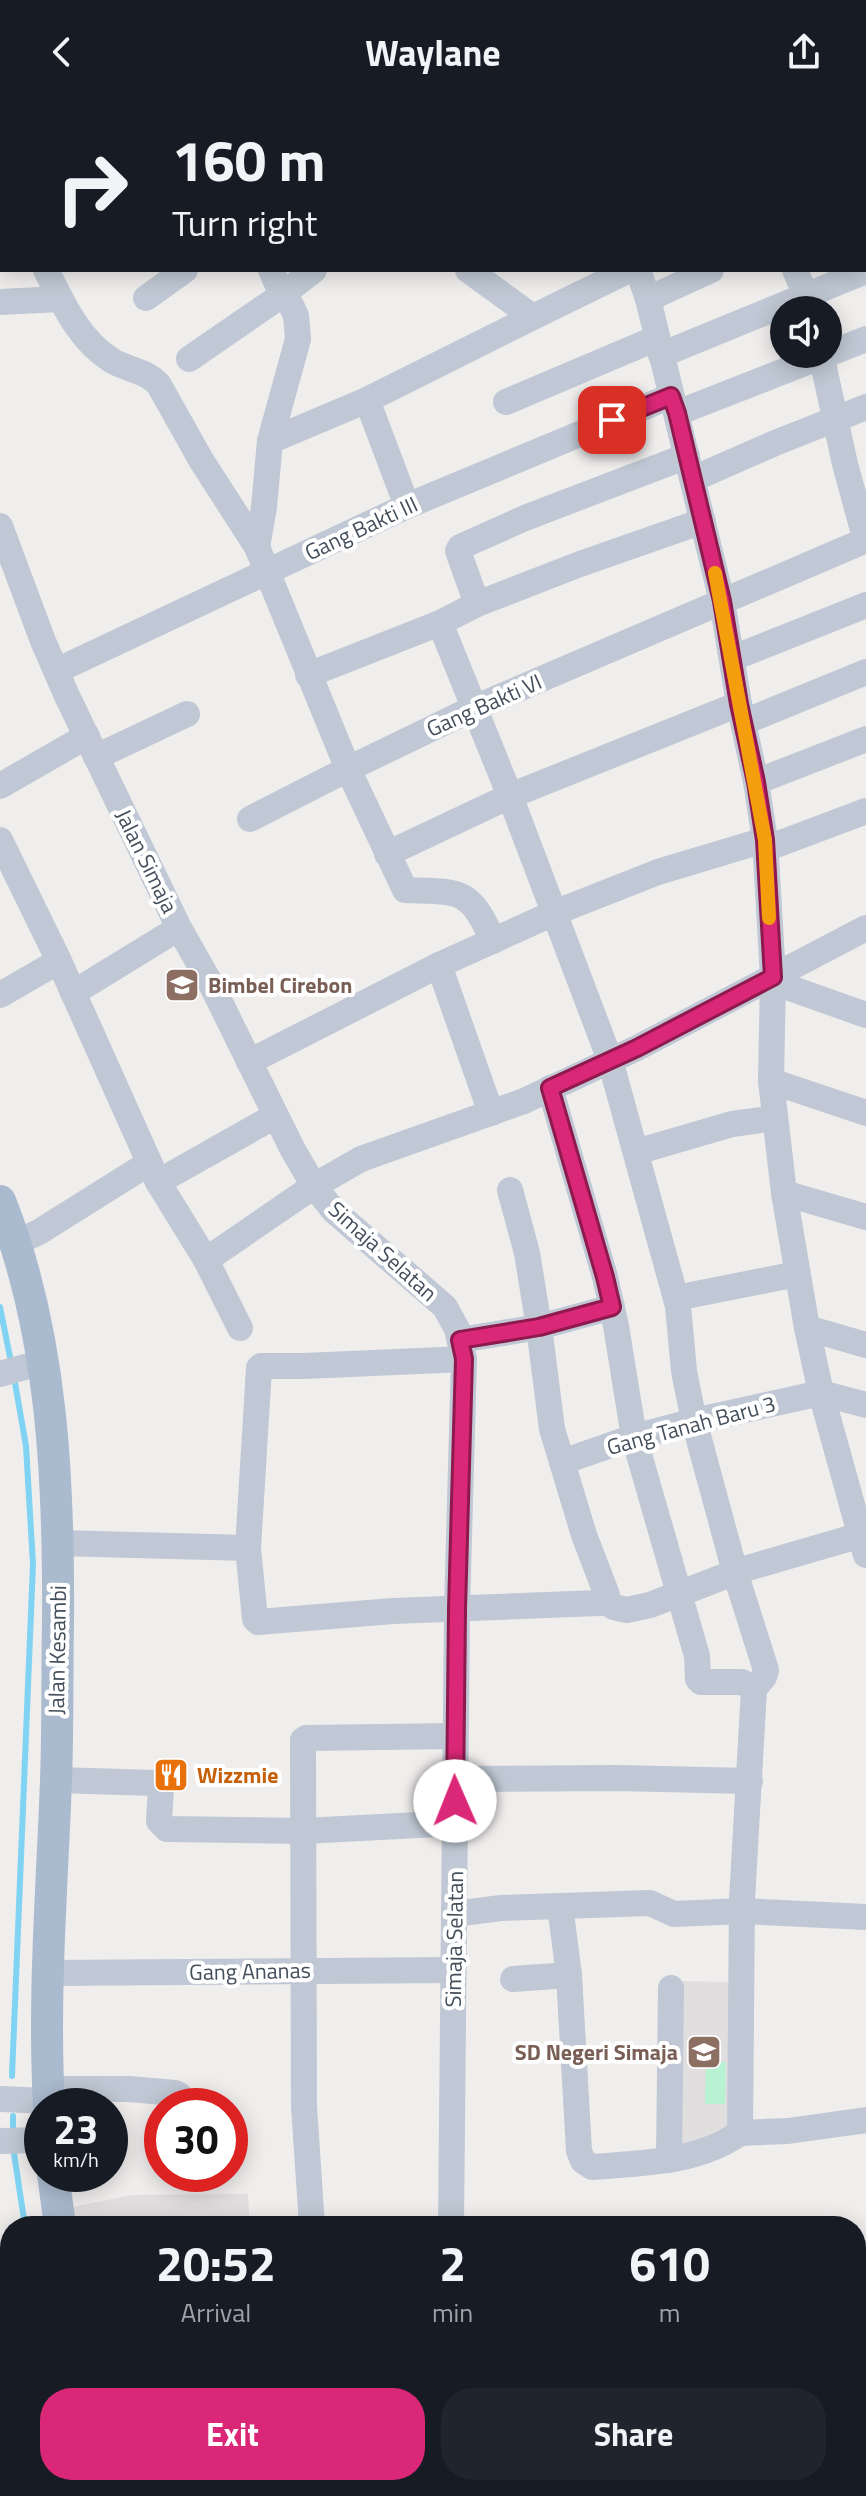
<!DOCTYPE html>
<style>
:root{--surface:#171b24;--page:#20242c;--text:#f1f3f6;--muted:#9ea1a6;--accent:#db2777}
body{margin:0;font-family:"Titillium Web",sans-serif;background:var(--page);color:var(--text);height:100vh;display:flex;flex-direction:column;font-size:30px;white-space:nowrap}
*{box-sizing:border-box;margin:0}
p{font-size:26px;color:var(--muted)}
.icon{flex:none;width:44px;height:44px;fill:none;stroke:currentColor;stroke-width:2;stroke-linecap:round;stroke-linejoin:round}
.map{position:relative;flex:1;overflow:hidden}
.side{position:absolute;left:0px;top:2112px;width:866px;height:280px;display:flex;flex-direction:column;background:var(--surface);border-radius:32px 32px 0 0;box-shadow:0 4px 20px #0003}
.side>*{flex:none}
.guide{position:absolute;left:0px;top:0px;width:866px;height:168px;box-shadow:0 4px 20px #0003;background:#171b24;color:var(--text);overflow:hidden}
.tools{position:absolute;left:770px;top:192px;display:grid;gap:16px}
.tools a{display:grid;place-items:center;width:72px;height:72px;border-radius:50%;background:var(--surface);box-shadow:0 4px 20px #0003;font-size:40px}
.speed{position:absolute;left:24px;top:1984px;display:flex;gap:16px;font-size:40px;font-weight:700;text-align:center}
.speed>*{display:grid;place-content:center;width:104px;height:104px;border-radius:50%;background:var(--surface);box-shadow:0 4px 20px #0003;line-height:1}
.speed small{font-size:20px;font-weight:400}
.speed .limit{border:12px solid #d22;background:#fff;color:#111}
.pin{position:absolute;display:grid;place-items:center;width:68px;height:68px;color:#fff;margin:-34px;border-radius:16px;box-shadow:0 4px 12px #0006}
.me{position:absolute;width:88px;margin:-44px;rotate:359deg;stroke-linejoin:round;filter:drop-shadow(0 0 6px #0008)}
.turn{display:flex;align-items:center;gap:28px;height:168px;padding:0 40px;font-size:36px}
.turn .icon{width:104px;height:104px;stroke-width:2.5}
.turn b{display:block;font-size:56px;line-height:68px}
.eta{display:flex;justify-content:space-evenly;align-items:center;height:136px;text-align:center}
.eta b{font-size:48px;font-weight:700;line-height:56px}
.action{display:flex;gap:16px;margin-top:auto;padding:16px 40px}
.action a{flex:1;height:92px;border-radius:32px;background:var(--accent);color:#fff;font-size:32px;font-weight:700;line-height:92px;text-align:center}
.action a+a{background:var(--page);color:var(--text)}
header{display:flex;justify-content:space-between;align-items:center;height:104px;padding:0 40px;background:var(--surface);font-size:36px;font-weight:700}
.map>svg:first-child{display:block}
</style>
<header><svg class="icon" aria-label="back" viewBox="0 0 24 24"><path d="M15 5l-7 7 7 7"/></svg>Waylane<svg class="icon" aria-label="share" viewBox="0 0 24 24"><path d="M12 15V3M7 8l5-5 5 5M5 13v7h14v-7"/></svg></header>
<div class="map">
<svg width="866" height="2392" viewBox="0 0 866 2392">
<rect width="100%" height="100%" fill="#f0eded"/>
<g fill="#e1dedf">
<polygon points="672,1877 739,1878 736,2018 697,2044 670,2044"/>
<polygon points="248,2090 250,2122 75,2122 72,2103 132,2091"/>
</g>
<polygon fill="#b7f2d2" points="706,1958 726,1958 725,2000 705,2000"/>
<g fill="none" stroke-linecap="round" stroke-linejoin="round">
<g stroke="#80d3f2" stroke-width="6">
<polyline points="0,1203 11,1258"/>
<polyline points="12,1972 33,1460 26,1342 14,1273"/>
<polyline points="13,2012 13,2031"/>
<polyline points="13,2043 25,2122"/>
</g>
<g stroke="#bfc8d4" stroke-width="26">
<polyline points="153,0 155,2"/>
<polyline points="249,0 251,2"/>
<polyline points="426,0 429,2"/>
<polyline points="600,0 600,2"/>
<polyline points="707,0 708,2"/>
<polyline points="818,0 819,2"/>
<polyline points="61,2 64,0"/>
<polyline points="552,2 554,0"/>
<polyline points="651,2 655,0"/>
<polyline points="864,22 866,21"/>
<polyline points="0,41 2,39"/>
<polyline points="0,65 2,71"/>
<polyline points="864,94 866,93"/>
<path d="M 46,166 C 63,199 78,235 111,256 C 127,266 146,266 159,281 L 201,356 L 257,443 L 348,665 L 405,786 C 459,788 470,783 493,837"/>
<polyline points="468,166 533,213 629,166"/>
<polyline points="638,166 648,195 722,497 739,600 756,678 765,736 773,873 771,977 784,1089 807,1224 821,1289 866,1451"/>
<polyline points="795,166 812,206"/>
<polyline points="146,194 185,166"/>
<polyline points="648,195 711,166"/>
<polyline points="0,198 60,195"/>
<polyline points="821,250 845,360 866,437"/>
<polyline points="828,250 866,235"/>
<polyline points="661,251 866,167"/>
<polyline points="189,255 282,191 314,166"/>
<polyline points="367,296 407,402"/>
<polyline points="506,298 657,234"/>
<polyline points="677,309 828,250"/>
<polyline points="270,337 367,296 533,213"/>
<polyline points="687,352 525,414 460,443 458,447 477,500 440,519 510,692 610,956 678,1202 684,1267 694,1317 735,1468 766,1566 764,1573 754,1585"/>
<polyline points="693,375 775,339 866,303"/>
<polyline points="0,422 43,537 67,592 179,824 213,884 293,1046 314,1082 334,1107 445,1203 457,1225 464,1255 457,1505 451,2122"/>
<polyline points="257,443 264,403 270,337 298,235 296,212 291,201 282,191 271,166"/>
<polyline points="477,500 580,460 703,417"/>
<polyline points="733,554 866,501"/>
<polyline points="56,567 407,402 671,292"/>
<polyline points="308,571 440,519"/>
<polyline points="744,618 866,568"/>
<polyline points="96,653 187,610"/>
<polyline points="756,678 866,635"/>
<polyline points="0,682 87,632"/>
<polyline points="250,715 348,665 474,604 866,436"/>
<polyline points="0,736 59,857 158,1078 206,1156 240,1224"/>
<polyline points="765,745 866,707"/>
<polyline points="387,750 510,692 739,600"/>
<polyline points="439,861 491,1009"/>
<polyline points="773,878 866,911"/>
<polyline points="73,889 179,824"/>
<polyline points="0,891 59,857"/>
<polyline points="249,958 439,861 554,809 658,768 765,736"/>
<polyline points="771,977 866,1009"/>
<polyline points="550,984 605,1173 616,1222 634,1333 697,1552 698,1575 701,1578 742,1578 754,1585 742,1796 740,2029 788,2027 866,2016"/>
<polyline points="636,1048 732,1020 775,1014"/>
<polyline points="158,1078 275,1012"/>
<polyline points="784,1089 866,1113"/>
<polyline points="16,1139 39,1128 149,1059"/>
<polyline points="206,1156 314,1082 361,1055 524,997 637,944 866,824"/>
<polyline points="676,1194 797,1170"/>
<polyline points="807,1224 866,1241"/>
<polyline points="460,1236 539,1223 612,1203"/>
<polyline points="464,1255 304,1262 261,1262 259,1264 248,1444 255,1515 258,1518 393,1507 599,1499 606,1496 607,1491 584,1431 552,1325 539,1223 527,1149 510,1086"/>
<polyline points="0,1270 43,1258"/>
<polyline points="562,1358 634,1333 694,1317 821,1289 866,1301"/>
<polyline points="59,1439 248,1444"/>
<polyline points="604,1497 614,1503 627,1506 650,1501 741,1466 861,1431"/>
<polyline points="455,1675 617,1674 750,1677"/>
<polyline points="56,1676 155,1679 161,1683 159,1717 167,1725 304,1727 456,1719"/>
<path d="M 560,1802 L 569,1871 L 579,2047 L 583,2057 L 592,2063 C 643,2059 697,2059 740,2029"/>
<polyline points="454,1810 501,1804 650,1799 674,1810 742,1807 866,1813"/>
<polyline points="48,1869 453,1866"/>
<polyline points="513,1875 569,1871"/>
<polyline points="48,1985 129,1985 175,1989 179,1991 183,2002"/>
<polyline points="0,1995 48,1997"/>
<polyline points="0,2037 42,2036"/>
<polyline points="669,2056 671,1884"/>
<polyline points="312,2122 304,2002 303,1636 306,1634 455,1632"/>
<polyline points="856,2149 866,2149"/>
<polyline points="0,2382 10,2378"/>
<polyline points="797,2382 799,2392"/>
<polyline points="453,2392 453,2382"/>
</g>
<g stroke="#aabacf" stroke-width="32">
<path d="M 0,1097 C 53,1230 59,1378 58,1519 C 57,1571 58,1624 56,1676 C 52,1785 43,1893 49,2002"/>
<polyline points="53,2070 60,2122"/>
<polyline points="130,2382 133,2392"/>
</g>
</g>
<g fill="none" stroke-linecap="round" stroke-linejoin="round">
<g stroke="#8e194d" stroke-width="20">
<polyline id="route" points="455,1697 457,1505 464,1255 460,1236 539,1223 612,1203 605,1173 550,984 637,944 773,873 765,736 756,678 739,600 722,497 677,309 671,292 612,316"/>
</g>
<use href="#route" stroke="#db2777" stroke-width="14"/>
<polyline stroke="#f59e0b" stroke-width="14" points="715,469 765,736 769,814"/>
</g>
<defs>
<g id="school-square" transform="scale(1.8)"><rect x="-9" y="-9" width="18" height="18" rx="4" fill="#8d6e63" stroke="#fff"/><path d="M0-5L7-2L0 1L-7-2ZM-4 1L0 2.5L4 1V4Q0 6-4 4Z" fill="#fff"/></g>
<g id="restaurant-square" transform="scale(1.8)"><rect x="-9" y="-9" width="18" height="18" rx="4" fill="#e8710a" stroke="#fff"/><path d="M-5-6h1v4h1v-4h1v4h1v-4h1v5L-1.5 .5V6h-2V.5L-5-1ZM5-6V6H3V1.5H1.5Q1.5-4 5-6Z" fill="#fff"/></g>
</defs>
<g fill-rule="evenodd">
<use href="#school-square" x="182" y="881"/>
<use href="#restaurant-square" x="171" y="1671"/>
<use href="#school-square" x="704" y="1948"/>
</g>
<g text-anchor="middle" stroke-width="8" stroke-linejoin="round" paint-order="stroke">
<g font-size="22" fill="#444f5c" stroke="#fff">
<text transform="translate(361 424) rotate(-25)" y="8">Gang Bakti III</text>
<text transform="translate(484 601) rotate(-24)" y="8">Gang Bakti VI</text>
<text transform="translate(147 757) rotate(64)" y="8">Jalan Simaja</text>
<text transform="translate(383 1147) rotate(42)" y="8">Simaja Selatan</text>
<text transform="translate(691 1321) rotate(-15)" y="8">Gang Tanah Baru 3</text>
<text transform="translate(57 1546) rotate(-89)" y="8">Jalan Kesambi</text>
<text transform="translate(454 1835) rotate(-89)" y="8">Simaja Selatan</text>
<text transform="translate(250 1867) rotate(-1)" y="8">Gang Ananas</text>
</g>
<g font-size="22" font-weight="bold" fill="#785e54" stroke="#fff" text-anchor="start">
<text x="208" y="889">Bimbel Cirebon</text>
<text x="678" y="1956" text-anchor="end">SD Negeri Simaja</text>
</g>
<g font-size="22" font-weight="bold" fill="#c56008" stroke="#fff" text-anchor="start">
<text x="197" y="1679">Wizzmie</text>
</g>
</g>
</svg>
<div class="tools">
<a><svg class="icon" aria-label="sound" viewBox="0 0 24 24"><path d="M4 9h4l5-4v14l-5-4H4zM17 9q2 3 0 6"/></svg></a>
</div>
<div class="speed"><div>23<small>km/h</small></div><div class="limit">30</div></div>
<div class="pin" style="left:612px;top:316px;background:#d93025"><svg class="icon" aria-label="arrive" viewBox="0 0 24 24"><path d="M6 21V4h12l-3 4 3 4H6"/></svg></div>
<svg class="me" style="left:455px;top:1697px" viewBox="-20 -20 40 40"><circle r="19" fill="#fff"/><path d="M0-13L10 11 0 6-10 11z" fill="#db2777"/></svg>
<div class="guide">
<div class="turn"><svg class="icon" aria-label="right" viewBox="0 0 24 24"><path d="M7 20v-9h11M14 6l5 5-5 5"/></svg><div><b>160 m</b>Turn right</div></div>
</div>
<section class="side">
<div class="eta">
<div><b>20:52</b><p>Arrival</p></div>
<div><b>2</b><p>min</p></div>
<div><b>610</b><p>m</p></div>
</div>
<div class="action"><a>Exit</a><a>Share</a></div>
</section>
</div>
